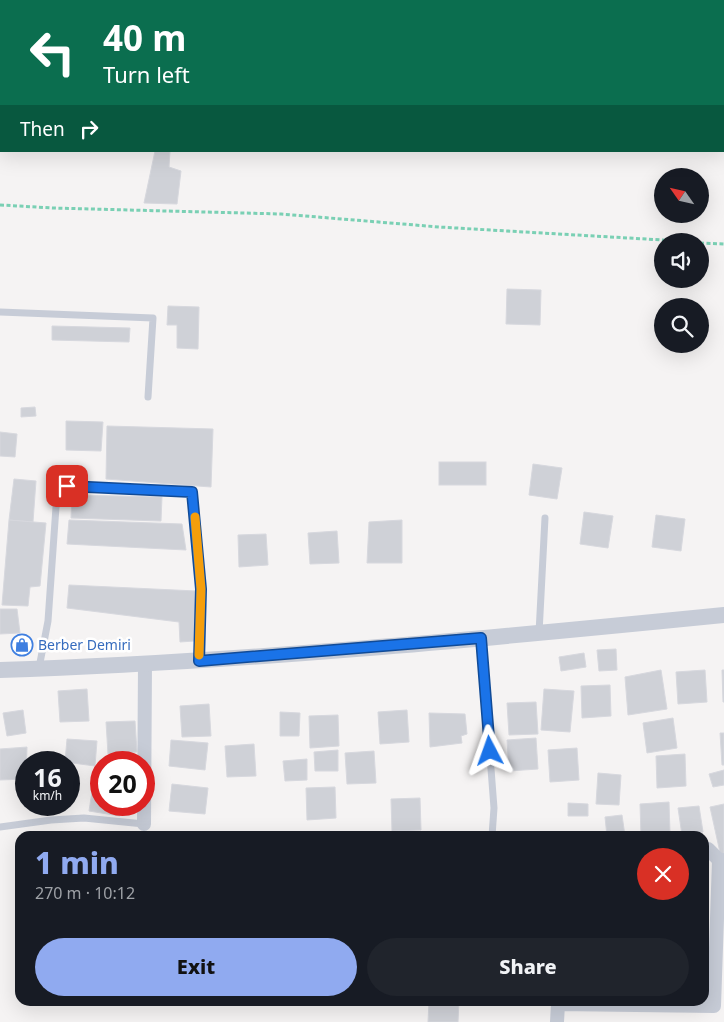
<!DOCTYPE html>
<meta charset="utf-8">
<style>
:root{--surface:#171b24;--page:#20242c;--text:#f1f3f6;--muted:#9ea1a6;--accent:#90aaf0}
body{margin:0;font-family:"Noto Sans",sans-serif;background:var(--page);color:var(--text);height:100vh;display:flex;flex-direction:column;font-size:19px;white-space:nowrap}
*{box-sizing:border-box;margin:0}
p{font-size:16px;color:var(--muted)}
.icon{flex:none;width:28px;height:28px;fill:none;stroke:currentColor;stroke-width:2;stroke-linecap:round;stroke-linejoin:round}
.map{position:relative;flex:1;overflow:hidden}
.details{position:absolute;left:15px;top:831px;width:694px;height:175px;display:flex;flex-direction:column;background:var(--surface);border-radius:15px;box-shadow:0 5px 20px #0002}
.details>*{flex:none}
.top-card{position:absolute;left:0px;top:0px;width:725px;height:152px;box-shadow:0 5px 20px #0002;background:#0b6e4f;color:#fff;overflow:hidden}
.needle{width:32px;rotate:304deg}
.buttons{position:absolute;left:654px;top:168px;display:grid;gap:10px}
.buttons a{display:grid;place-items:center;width:55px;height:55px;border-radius:50%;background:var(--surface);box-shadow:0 5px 20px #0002;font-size:25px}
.speed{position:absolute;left:15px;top:751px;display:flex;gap:10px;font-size:25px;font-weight:700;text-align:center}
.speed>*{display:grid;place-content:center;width:65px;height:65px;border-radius:50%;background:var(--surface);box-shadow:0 5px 20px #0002;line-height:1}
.speed small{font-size:12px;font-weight:400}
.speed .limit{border:8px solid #d22;background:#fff;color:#111}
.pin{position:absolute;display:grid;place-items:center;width:42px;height:42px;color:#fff;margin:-21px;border-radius:10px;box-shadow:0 2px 8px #0006}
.me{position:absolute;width:55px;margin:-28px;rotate:356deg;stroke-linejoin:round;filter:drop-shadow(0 0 4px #0008)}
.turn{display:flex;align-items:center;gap:18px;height:105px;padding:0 20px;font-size:22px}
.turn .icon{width:65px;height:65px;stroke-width:2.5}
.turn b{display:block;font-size:35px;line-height:42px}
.then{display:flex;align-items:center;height:48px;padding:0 20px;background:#0003;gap:10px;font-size:19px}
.round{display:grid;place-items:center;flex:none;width:52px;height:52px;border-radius:26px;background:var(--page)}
.head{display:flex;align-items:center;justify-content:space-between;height:85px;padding:0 20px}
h1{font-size:30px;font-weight:800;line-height:38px;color:var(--accent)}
.action{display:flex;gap:10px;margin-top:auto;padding:10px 20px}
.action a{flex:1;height:58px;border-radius:30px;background:var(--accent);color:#111;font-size:20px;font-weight:800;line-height:58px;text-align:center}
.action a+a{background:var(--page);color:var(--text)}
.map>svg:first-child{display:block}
</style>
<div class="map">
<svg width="724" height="1022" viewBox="0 0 724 1022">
<rect width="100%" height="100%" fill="#f5f3f3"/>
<g fill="#cfd1d7" stroke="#d7d8de">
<polygon points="0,0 31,0 1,1 1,7"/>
<polygon points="155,151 170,151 169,167 181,171 177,204 144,203"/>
<polygon points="507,289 541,290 540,325 506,324"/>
<polygon points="168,306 199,307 198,349 177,348 177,325 167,325"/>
<polygon points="52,326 130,328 129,342 52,340"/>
<polygon points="35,407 36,416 21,417 21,408"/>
<polygon points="66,421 103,422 101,451 66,450"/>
<polygon points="107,426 213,429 211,487 106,479"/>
<polygon points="0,432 17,434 15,457 0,456"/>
<rect x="439" y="462" width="47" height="23"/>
<polygon points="533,464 562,468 557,499 529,495"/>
<polygon points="14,479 36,481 33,522 9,520"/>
<polygon points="72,495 162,497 161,521 71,518"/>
<polygon points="584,512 613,516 608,548 580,544"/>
<polygon points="656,515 685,519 681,551 652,547"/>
<polygon points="9,520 46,523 40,586 30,587 28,606 2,605"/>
<polygon points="69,520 182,524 186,550 67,544"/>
<polygon points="402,520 402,563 367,563 369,522"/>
<polygon points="337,531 339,563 310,564 308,533"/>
<polygon points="266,534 268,565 239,567 238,535"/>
<polygon points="69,585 196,591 194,641 180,642 179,622 67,608"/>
<polygon points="0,609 17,609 20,633 0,634"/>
<polygon points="616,649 617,670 599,671 597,650"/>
<polygon points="584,653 586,667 561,671 559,657"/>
<polygon points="661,670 667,709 628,715 625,677"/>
<polygon points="705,670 707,702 678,704 676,672"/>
<polygon points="722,670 724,670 724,702 723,702"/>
<polygon points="610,685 611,716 582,718 581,686"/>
<polygon points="87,689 89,721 60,722 58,691"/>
<polygon points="544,689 574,691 570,732 541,730"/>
<polygon points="536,702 538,734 509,735 507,703"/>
<polygon points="209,704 211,736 182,737 180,706"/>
<polygon points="23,710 26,733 7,736 3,713"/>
<polygon points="407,710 409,742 380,744 378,712"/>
<polygon points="280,712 300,713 299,736 280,736"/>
<polygon points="429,713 465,714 467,734 461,736 462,743 430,747"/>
<polygon points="338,715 339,746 310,748 309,716"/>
<polygon points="673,718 677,748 647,753 643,723"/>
<polygon points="135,721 137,752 108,754 106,722"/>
<polygon points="720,733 724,733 724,765 722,765"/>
<polygon points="536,738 538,769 509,771 507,740"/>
<polygon points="67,739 97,741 95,766 65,762"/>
<polygon points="171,740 208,743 205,770 169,766"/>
<polygon points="254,744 256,776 227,777 225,746"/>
<polygon points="27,747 26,779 0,780 0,749"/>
<polygon points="577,748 579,780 550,782 548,750"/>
<polygon points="338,750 338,771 315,771 314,752"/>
<polygon points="374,751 376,783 347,784 345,753"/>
<polygon points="685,754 686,786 657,788 656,756"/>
<polygon points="307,759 307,780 285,781 283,761"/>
<polygon points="724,770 724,785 713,787 709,774"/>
<polygon points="598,773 621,775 619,805 596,804"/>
<polygon points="172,784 208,788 205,814 169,811"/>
<polygon points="93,785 101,787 101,805 122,805 120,816 89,811"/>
<polygon points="335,787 336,818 307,820 306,788"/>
<polygon points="420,798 421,830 392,831 391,799"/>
<polygon points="669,802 670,834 641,835 640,804"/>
<polygon points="568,803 588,804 588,816 568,816"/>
<polygon points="724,804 724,856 721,857 710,807"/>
<polygon points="699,806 703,832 682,835 678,808"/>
<polygon points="622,815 625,836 607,836 605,817"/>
<polygon points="429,1001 459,1001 458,1022 428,1022"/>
</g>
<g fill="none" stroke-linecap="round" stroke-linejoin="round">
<g stroke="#7ad0b4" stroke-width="3" stroke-dasharray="4 2.5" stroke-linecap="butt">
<polyline points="0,205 53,208 281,214 439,227 680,241"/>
<polyline points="700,243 724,244"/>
</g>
<g stroke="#c7ccd7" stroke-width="7">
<polyline points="0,312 153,318 148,397"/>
<polyline points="539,633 545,518"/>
<polyline points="481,638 494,808 492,836"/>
<polyline points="39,668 48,621 56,507 61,496 67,486 192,492 201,589 199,661"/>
<polyline points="0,827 51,820 84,818 144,824"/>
</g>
<g stroke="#c7ccd7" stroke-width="14">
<polyline points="0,31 1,31"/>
<polyline points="144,824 145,664"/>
<polyline points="704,849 708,849 719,860"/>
<polyline points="557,1022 558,1004 714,1006 719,860 724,860"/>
</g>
<path stroke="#c7ccd7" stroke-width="16" d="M 0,670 C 242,662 483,639 724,615"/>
</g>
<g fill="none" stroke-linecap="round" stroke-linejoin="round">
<g stroke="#114b97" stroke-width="12">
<polyline id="route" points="67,486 192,492 201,589 199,661 481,638 490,751"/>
</g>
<use href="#route" stroke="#1a73e8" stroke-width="9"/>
<polyline stroke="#f59e0b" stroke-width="9" points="195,517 201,589 199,655"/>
</g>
<defs>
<g id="shop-ring" transform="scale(1.125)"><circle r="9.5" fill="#fff" stroke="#3f7fe0" stroke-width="1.5"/><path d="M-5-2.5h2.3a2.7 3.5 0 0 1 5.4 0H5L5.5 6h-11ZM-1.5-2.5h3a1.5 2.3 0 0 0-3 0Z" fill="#3f7fe0"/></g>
</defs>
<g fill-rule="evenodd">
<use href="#shop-ring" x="22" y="645"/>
</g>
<g text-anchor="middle" stroke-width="5" stroke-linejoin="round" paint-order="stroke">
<g font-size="14" fill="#366cbe" stroke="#fff" text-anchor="start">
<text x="38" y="650">Berber Demiri</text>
</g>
</g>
</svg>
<div class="buttons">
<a><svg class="needle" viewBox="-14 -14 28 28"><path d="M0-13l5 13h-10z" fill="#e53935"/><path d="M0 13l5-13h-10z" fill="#9ea1a6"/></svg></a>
<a><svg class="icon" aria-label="sound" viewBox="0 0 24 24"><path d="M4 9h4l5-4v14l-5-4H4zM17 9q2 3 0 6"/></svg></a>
<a><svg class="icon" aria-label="search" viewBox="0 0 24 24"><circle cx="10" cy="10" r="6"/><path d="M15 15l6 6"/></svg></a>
</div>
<div class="speed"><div>16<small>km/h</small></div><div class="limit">20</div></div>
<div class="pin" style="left:67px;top:486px;background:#d93025"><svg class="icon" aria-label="arrive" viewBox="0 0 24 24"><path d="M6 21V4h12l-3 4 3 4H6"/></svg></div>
<svg class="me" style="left:490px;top:751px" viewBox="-20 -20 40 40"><path d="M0-17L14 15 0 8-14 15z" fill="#1a73e8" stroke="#fff" stroke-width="4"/></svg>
<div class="top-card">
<div class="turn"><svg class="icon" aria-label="left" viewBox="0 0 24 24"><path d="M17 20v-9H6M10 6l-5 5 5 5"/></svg><div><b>40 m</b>Turn left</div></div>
<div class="then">Then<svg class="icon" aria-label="right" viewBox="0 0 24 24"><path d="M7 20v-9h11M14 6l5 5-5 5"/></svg></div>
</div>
<section class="details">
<div class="head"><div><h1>1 min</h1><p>270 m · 10:12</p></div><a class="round" style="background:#d93025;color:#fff"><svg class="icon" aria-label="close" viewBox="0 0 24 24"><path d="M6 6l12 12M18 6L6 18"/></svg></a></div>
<div class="action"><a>Exit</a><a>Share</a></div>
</section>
</div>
